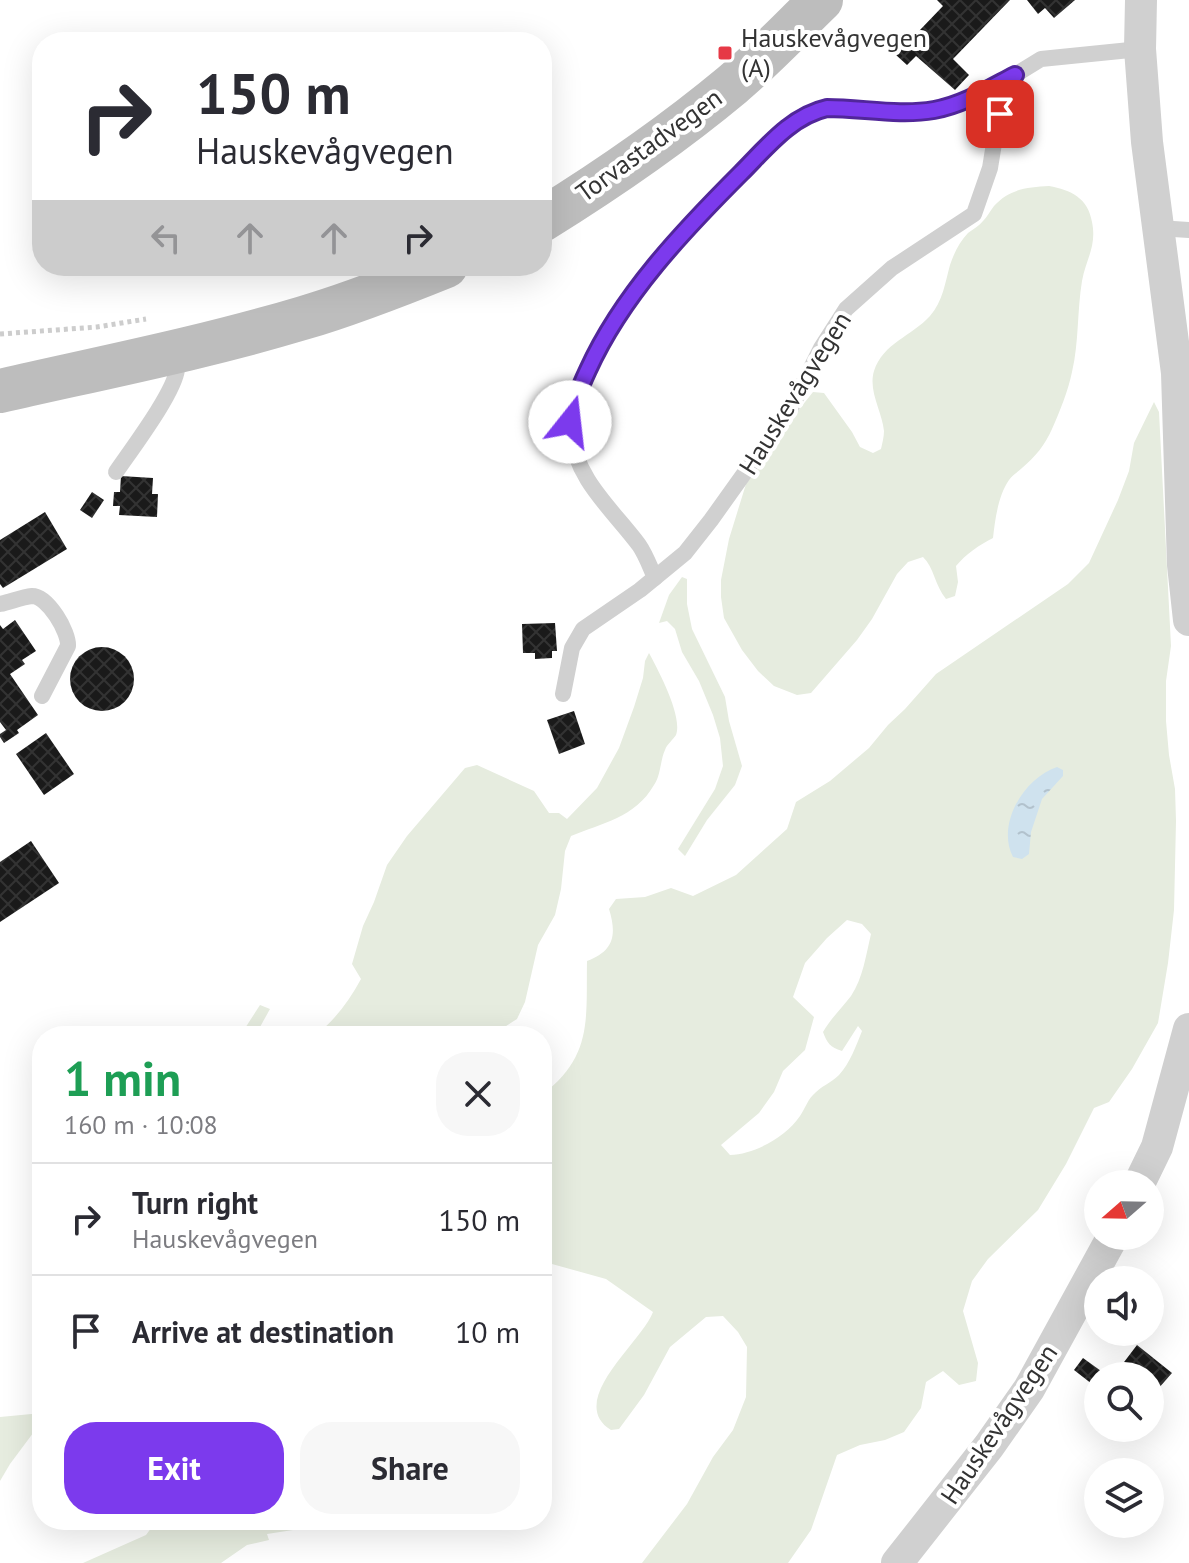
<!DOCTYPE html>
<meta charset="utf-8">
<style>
:root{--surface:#fff;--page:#f7f7f7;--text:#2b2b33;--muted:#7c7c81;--line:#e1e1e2;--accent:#7c3aed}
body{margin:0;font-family:"PT Sans",sans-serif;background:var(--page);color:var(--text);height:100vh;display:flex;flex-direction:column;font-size:30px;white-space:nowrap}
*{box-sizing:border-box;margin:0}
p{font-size:26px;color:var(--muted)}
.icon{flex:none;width:44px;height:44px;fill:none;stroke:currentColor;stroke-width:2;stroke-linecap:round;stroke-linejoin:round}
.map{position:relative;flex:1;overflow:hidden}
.drawer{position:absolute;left:32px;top:1026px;width:520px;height:504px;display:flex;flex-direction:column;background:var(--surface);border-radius:32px;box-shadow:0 8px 32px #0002}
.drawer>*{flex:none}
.guide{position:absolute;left:32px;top:32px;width:520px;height:244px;border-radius:32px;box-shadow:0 8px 32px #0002;background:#fff;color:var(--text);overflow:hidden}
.needle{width:52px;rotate:250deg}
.buttons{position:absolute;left:1084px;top:1170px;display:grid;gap:16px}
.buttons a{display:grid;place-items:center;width:80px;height:80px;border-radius:50%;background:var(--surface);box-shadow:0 8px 32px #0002;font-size:40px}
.pin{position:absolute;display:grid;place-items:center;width:68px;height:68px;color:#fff;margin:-34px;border-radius:16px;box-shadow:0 4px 12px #0006}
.me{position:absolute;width:88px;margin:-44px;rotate:16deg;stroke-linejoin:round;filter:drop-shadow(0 0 6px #0008)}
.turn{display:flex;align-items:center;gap:28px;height:168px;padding:0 32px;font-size:36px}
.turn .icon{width:104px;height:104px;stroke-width:2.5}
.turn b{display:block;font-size:56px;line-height:68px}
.lanes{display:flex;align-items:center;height:76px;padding:0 32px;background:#0003;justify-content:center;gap:40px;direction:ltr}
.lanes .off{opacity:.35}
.round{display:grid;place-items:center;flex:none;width:84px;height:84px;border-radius:32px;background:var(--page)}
.overview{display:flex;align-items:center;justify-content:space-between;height:136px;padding:0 32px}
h1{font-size:48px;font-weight:800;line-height:60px;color:#1e9e55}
.action{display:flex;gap:16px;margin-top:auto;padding:16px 32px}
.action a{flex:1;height:92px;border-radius:32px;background:var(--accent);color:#fff;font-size:32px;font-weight:800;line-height:92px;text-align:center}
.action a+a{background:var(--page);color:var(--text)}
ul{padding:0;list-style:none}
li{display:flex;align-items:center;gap:24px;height:112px;padding:0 32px;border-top:2px solid var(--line)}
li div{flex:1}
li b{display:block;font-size:30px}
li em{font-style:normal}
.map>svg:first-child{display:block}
</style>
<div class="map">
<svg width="1189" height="1563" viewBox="0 0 1189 1563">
<defs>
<pattern id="water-ripples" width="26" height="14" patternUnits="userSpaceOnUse" patternTransform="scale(2)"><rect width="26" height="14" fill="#cfe2ee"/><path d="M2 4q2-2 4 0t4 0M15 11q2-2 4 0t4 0" fill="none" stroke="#b2c2cd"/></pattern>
<pattern id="building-cross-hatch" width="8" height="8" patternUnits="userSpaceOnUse" patternTransform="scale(2)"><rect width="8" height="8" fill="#1a1a1a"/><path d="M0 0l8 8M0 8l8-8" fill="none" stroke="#333"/></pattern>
</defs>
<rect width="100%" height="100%" fill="#fff"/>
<g fill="#e6ecdf" fill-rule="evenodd">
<path d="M 1049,186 C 1071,190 1088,198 1092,222 C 1097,246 1086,259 1082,281 C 1077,311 1079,342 1072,372 C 1068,391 1060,411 1052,429 C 1045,445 1035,457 1022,468 C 1018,472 1012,475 1009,480 C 998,496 995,520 993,538 C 979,545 966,554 956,566 L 958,582 L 955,596 L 946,599 C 935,586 934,567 923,557 L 908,562 L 897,574 L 872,619 L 857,640 L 811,693 L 797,695 L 774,686 L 758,671 L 742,650 L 724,618 L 721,597 L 721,580 L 729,539 L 746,484 L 775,446 L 801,407 L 813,392 L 824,393 L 852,432 L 860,447 L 873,453 L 881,449 C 882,444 884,437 884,431 C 882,411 868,391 874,371 C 883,343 912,336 930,316 C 943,301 945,283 950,265 C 954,253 960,241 968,233 C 973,229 979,226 983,221 C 987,217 990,211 994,206 C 1009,189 1028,187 1049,186 Z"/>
<path d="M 1154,402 L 1159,412 L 1171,646 L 1166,681 L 1166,721 L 1169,755 L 1175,789 L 1176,821 L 1174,910 L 1168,963 L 1158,1023 L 1132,1069 L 1109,1102 L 1094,1108 L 1066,1164 L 1038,1210 L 988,1259 L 972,1281 L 963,1311 L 978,1363 L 976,1381 L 959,1385 L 943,1371 L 926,1382 L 921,1408 L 904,1432 L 885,1440 L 860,1445 L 837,1455 L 811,1530 L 788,1563 L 642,1563 L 687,1504 L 713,1457 L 733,1430 L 746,1397 L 747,1347 L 738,1332 L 723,1316 L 706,1317 L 670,1347 L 644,1395 L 619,1429 L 611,1430 C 565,1401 642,1342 653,1312 L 606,1279 L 552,1264 L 542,1270 L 542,1095 C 593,1056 586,1019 587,961 C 614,951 617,935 609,909 L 616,899 L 645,897 L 671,888 L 693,896 L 736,875 L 787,829 L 796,802 L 830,781 L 869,748 L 888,725 L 905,709 L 936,674 L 1068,584 L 1089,563 L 1118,500 L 1129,471 L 1134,443 ZM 847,920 L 862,924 L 871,934 C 866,955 863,978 851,996 C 842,1008 831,1018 823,1032 C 827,1043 830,1047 842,1051 L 858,1026 L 862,1031 C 856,1046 850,1063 839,1075 C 831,1083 821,1086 813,1095 C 807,1101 805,1109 800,1116 C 786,1137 755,1154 730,1155 L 721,1145 L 759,1113 L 774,1092 L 783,1071 L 805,1050 L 814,1017 L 793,997 L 805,963 L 827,938 Z"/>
<polygon points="682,577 687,579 687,604 692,629 725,697 729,721 742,766 735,785 707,820 685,856 678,849 715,789 723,766 720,738 713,715 699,681 682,652 675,629 667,621 659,623 669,595"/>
<path d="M 649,653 C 658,670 683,716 676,735 C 673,740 667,744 665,750 C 660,761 661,775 654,785 C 635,818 602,823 571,836 L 565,851 L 561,889 L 555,915 L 538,945 L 525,1002 L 517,1019 L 503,1028 L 498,1036 L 315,1036 C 335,1020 349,1001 361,979 L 352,964 L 363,926 L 374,902 L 387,865 L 407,836 L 465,768 L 477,765 L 534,791 L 549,813 L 559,813 L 567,819 L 597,788 L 619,748 L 634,707 L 643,678 L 645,661 Z"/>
<polygon points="260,1005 270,1009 255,1036 240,1036"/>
<polygon points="42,1413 42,1421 10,1464 0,1481 0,1417"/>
<polygon points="157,1520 327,1520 306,1528 267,1534 269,1540 247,1545 221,1563 83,1563 146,1535"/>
</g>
<path fill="url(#water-ripples)" d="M 1057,767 L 1063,770 L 1063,776 L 1042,799 L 1031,832 L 1029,854 L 1022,859 L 1013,857 C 996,824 1024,778 1057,767 Z"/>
<g fill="url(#building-cross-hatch)">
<polygon points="937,0 1010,0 953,59 969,75 955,90 916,56 907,65 896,55 943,6"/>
<polygon points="1027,0 1075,0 1054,18 1045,8 1038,14"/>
<polygon points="121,476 153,478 152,494 158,494 157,517 119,515 120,506 113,506 114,492 120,492"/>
<polygon points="92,492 104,500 92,518 80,510"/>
<polygon points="45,512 67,549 3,588 0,584 0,540"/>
<polygon points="15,620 36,651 22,660 25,664 10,674 38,715 17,730 19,733 4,743 0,737 0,734 6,730 0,722 0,625 3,629"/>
<polygon points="555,623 557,651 552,651 552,658 535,659 535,653 523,653 522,624"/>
<circle cx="102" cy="679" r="32"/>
<polygon points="574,711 585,744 559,754 547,720"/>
<polygon points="46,733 74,774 44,795 16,754"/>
<polygon points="31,841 59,883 0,922 0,862"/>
<polygon points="1137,1345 1172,1373 1150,1398 1150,1376 1126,1376 1118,1370"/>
<polygon points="1083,1358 1101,1371 1092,1384 1074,1370"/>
</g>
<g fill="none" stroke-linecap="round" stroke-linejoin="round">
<polyline stroke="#cdcdcd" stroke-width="5" stroke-dasharray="4 4" stroke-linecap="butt" points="0,334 97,327 146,319"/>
<g stroke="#d0d0d0" stroke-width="16">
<polyline points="1158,228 1189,230"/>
<path d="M 116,472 C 131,450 175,392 177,369 C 177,364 176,360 176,356"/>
<path d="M 655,578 C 650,567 646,555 639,545 C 613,510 575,479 571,432 C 569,411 577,393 586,374 C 620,299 679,236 737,178 C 763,151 789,116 827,108 C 862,108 899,116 933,110 C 962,106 989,89 1014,75"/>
<path d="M 0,604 C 10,602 22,597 32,596 C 48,596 69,632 68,646 L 42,696"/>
<polyline points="563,694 572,648 583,629 640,590 685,553 711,520 791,408 821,348 846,309 892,268 974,214 990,168 1002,94 1015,75 1041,59 1140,49"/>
</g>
<g stroke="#d0d0d0" stroke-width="32">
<polyline points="1141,0 1140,49 1147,142 1177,373 1183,565 1189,620"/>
<polyline points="1139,1184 1157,1147 1189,1029"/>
<polyline points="897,1563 989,1446 1029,1389 1113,1236"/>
</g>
<g stroke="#bdbdbd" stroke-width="44">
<path d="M 542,220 C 608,179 672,135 732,85 C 763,59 792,28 821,0"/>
<path d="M 0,391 C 101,368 203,348 303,318 C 351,304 399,285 446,266"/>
</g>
</g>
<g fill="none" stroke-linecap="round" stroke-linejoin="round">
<g stroke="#51269a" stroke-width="20">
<path id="route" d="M 570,422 C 573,403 580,387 588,370 C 622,295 683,231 741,173 C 766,148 791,116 827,108 C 862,108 899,116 934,110 C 963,105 990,88 1015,75 L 1002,94 L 1000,114"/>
</g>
<use href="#route" stroke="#7c3aed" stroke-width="14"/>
</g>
<rect fill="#e63946" stroke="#fff" stroke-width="3" x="717" y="45" width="16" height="16" rx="4"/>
<g text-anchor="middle" stroke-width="8" stroke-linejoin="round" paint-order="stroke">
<g font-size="26" fill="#333" stroke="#fff" text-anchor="start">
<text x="741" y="47">Hauskevågvegen<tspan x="741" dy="30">(A)</tspan></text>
</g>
<g font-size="26" fill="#333" stroke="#fff">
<text transform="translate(649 145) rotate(-36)" y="9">Torvastadvegen</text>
<text transform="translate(795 393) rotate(-58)" y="9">Hauskevågvegen</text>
<text transform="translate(999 1424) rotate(-56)" y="9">Hauskevågvegen</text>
</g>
</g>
</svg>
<div class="buttons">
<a><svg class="needle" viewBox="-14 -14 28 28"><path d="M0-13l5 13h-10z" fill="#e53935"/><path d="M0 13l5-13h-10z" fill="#7c7c81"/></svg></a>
<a><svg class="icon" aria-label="sound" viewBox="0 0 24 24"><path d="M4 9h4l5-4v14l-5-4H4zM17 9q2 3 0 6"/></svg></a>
<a><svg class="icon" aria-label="search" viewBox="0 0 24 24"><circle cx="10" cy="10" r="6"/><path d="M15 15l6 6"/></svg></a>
<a><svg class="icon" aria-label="layers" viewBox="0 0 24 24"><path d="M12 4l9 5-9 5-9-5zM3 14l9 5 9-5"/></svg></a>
</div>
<div class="pin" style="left:1000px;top:114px;background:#d93025"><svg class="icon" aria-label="arrive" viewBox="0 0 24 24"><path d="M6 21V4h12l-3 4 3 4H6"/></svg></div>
<svg class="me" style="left:570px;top:422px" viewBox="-20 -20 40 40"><circle r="19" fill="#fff"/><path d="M0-13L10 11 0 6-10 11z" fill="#7c3aed"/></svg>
<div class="guide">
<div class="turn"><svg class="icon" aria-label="right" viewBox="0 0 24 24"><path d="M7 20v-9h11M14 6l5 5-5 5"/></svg><div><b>150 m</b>Hauskevågvegen</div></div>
<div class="lanes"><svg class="icon off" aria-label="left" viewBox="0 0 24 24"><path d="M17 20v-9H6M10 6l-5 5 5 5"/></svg><svg class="icon off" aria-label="ahead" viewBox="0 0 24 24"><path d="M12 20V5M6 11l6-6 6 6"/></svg><svg class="icon off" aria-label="ahead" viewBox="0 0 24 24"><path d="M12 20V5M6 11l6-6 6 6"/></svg><svg class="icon" aria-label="right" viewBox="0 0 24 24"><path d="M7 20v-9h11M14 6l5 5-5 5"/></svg></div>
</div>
<section class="drawer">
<div class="overview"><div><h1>1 min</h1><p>160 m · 10:08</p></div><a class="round"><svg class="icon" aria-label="close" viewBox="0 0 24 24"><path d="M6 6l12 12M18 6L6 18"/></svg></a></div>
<ul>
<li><svg class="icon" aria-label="right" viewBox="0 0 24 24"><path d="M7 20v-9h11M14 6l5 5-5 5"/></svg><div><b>Turn right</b><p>Hauskevågvegen</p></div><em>150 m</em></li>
<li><svg class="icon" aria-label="arrive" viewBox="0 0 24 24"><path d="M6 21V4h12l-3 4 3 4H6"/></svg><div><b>Arrive at destination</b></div><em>10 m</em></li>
</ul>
<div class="action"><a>Exit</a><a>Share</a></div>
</section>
</div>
